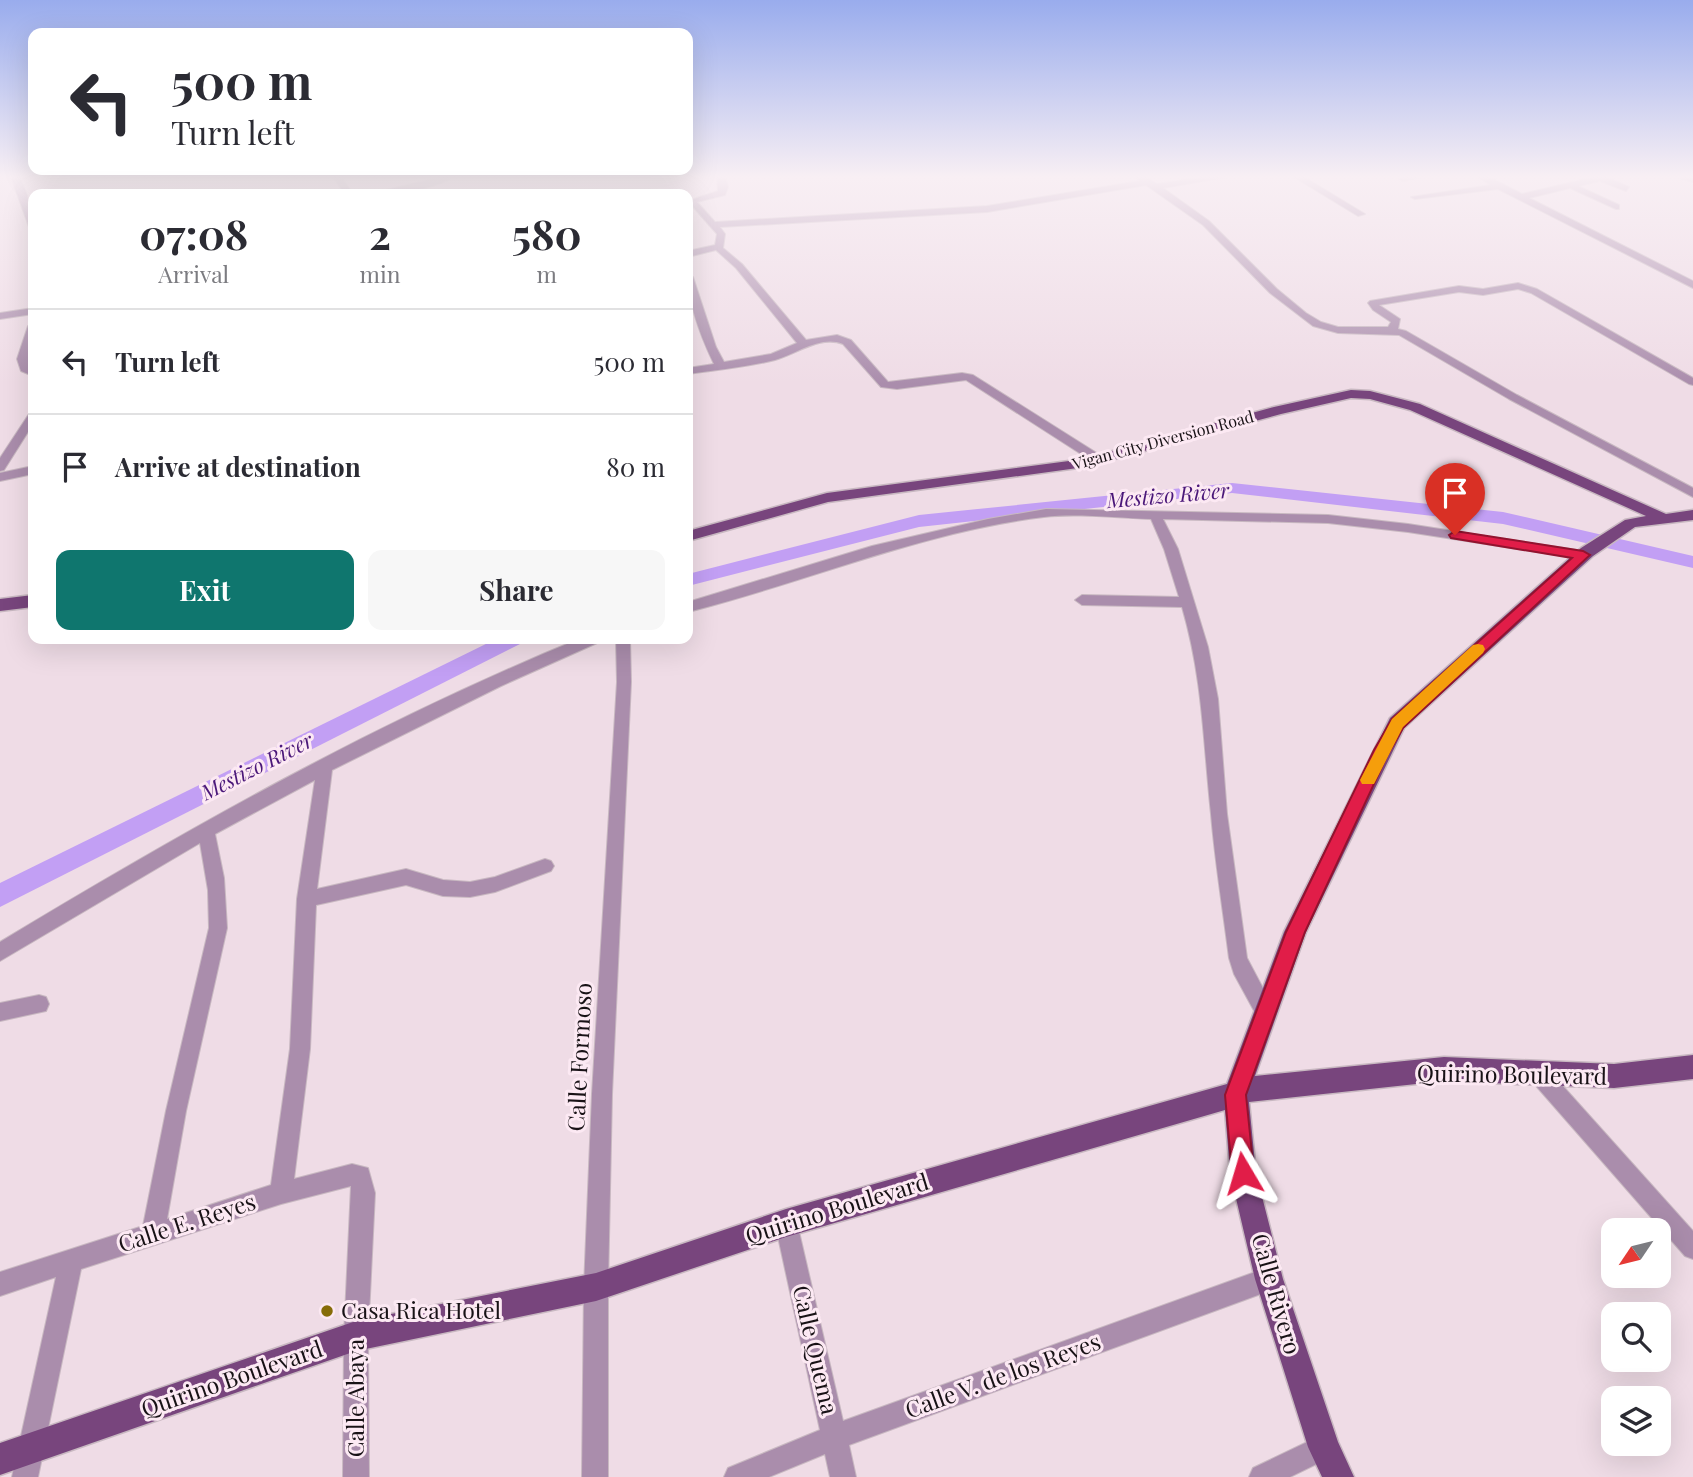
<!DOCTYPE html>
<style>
:root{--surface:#fff;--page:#f7f7f7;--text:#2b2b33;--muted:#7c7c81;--line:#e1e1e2;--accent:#0f766e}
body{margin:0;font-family:"Playfair Display",serif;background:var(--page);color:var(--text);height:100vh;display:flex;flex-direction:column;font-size:26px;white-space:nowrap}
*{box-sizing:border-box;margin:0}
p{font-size:23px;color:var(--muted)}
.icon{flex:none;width:38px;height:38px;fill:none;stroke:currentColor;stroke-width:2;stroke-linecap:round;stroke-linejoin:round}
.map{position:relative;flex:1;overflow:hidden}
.details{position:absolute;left:28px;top:189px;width:665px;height:455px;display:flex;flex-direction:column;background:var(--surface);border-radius:14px;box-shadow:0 7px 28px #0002}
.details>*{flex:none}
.top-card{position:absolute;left:28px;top:28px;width:665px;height:147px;border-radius:14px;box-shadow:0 7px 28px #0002;background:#fff;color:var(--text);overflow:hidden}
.needle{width:46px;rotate:235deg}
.fabs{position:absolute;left:1601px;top:1218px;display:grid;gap:14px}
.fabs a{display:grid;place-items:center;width:70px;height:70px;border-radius:14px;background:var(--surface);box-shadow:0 7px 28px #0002;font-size:35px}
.pin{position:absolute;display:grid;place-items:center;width:60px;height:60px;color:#fff;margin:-72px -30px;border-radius:50% 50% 50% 0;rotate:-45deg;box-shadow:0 0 7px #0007}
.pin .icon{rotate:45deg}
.me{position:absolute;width:77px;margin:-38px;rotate:353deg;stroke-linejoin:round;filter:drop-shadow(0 0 5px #0008)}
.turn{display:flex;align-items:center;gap:24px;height:147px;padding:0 28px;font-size:32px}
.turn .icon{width:91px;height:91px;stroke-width:2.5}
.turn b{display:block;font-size:49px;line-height:60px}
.eta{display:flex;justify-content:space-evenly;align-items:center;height:119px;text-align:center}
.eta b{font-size:42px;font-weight:700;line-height:49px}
.primary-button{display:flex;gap:14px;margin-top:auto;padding:14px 28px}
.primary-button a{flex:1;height:80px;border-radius:14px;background:var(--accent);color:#fff;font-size:28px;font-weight:700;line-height:80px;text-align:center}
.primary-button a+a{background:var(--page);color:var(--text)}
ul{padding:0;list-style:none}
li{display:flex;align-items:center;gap:21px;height:105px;padding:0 28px;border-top:2px solid var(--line)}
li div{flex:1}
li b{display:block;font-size:26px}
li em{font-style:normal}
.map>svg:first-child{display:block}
</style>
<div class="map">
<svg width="1693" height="1477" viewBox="0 0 1693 1477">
<rect width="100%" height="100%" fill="#efdce6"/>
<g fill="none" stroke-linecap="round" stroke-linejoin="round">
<g fill="#c29ff4" fill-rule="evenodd">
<polygon points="1232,483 1503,512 1693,556 1693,568 1503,524 1232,493 919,527 688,586 688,574 919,515"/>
<polygon points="496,639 523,639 520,644 0,907 0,883"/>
</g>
<g stroke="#c8b8c1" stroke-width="2">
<g id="minor">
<path d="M 11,177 L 19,177 C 28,194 33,211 33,230 L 29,227 Z"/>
<polygon points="333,177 341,177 353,194 345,194"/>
<path d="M 442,177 L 452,177 C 438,189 388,195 369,194 Z"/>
<path d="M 717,177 L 725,177 L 728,187 L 725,195 L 697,202 L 715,222 L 987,206 L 1140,181 L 1135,177 L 1145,177 L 1157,184 L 1205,177 L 1226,177 L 1163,188 L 1209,221 L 1277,289 L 1306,313 L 1321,322 L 1338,327 L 1388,327 L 1391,322 L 1373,310 L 1368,303 L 1370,301 L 1459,286 L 1483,289 L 1518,283 L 1537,289 L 1693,378 L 1693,385 L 1689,384 L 1531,293 L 1518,289 L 1483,295 L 1459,292 L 1379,305 L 1400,319 L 1398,329 L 1406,331 L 1517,395 L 1693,488 L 1693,497 L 1509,399 L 1399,335 L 1338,333 L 1313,326 L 1270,293 L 1203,225 L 1146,185 L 987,212 L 720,227 L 725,234 L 723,248 L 742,264 L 806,340 L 837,335 L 851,340 L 888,382 L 962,373 L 973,375 L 1103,457 L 1103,463 L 1095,463 L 966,380 L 897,389 L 881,387 L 843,344 C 820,335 797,354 775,360 C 747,367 716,370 688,374 L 688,368 L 714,364 C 701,337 688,304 688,274 L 693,277 L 716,347 L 724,362 L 771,354 L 797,343 L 736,268 L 716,250 L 688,257 L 688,251 L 715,245 L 717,234 L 688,201 L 718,191 Z"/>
<polygon points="1294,177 1304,177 1365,214 1358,216"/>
<polygon points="1401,177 1421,177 1403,181 1399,179"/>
<polygon points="1478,177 1489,177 1522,194 1594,177 1606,177 1629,187 1626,191 1600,181 1578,186 1619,205 1619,209 1616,209 1570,188 1529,198 1693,281 1693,288 1498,189 1415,199 1411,197 1491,185"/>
<polygon points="1681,177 1693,177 1693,182 1682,179"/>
<polygon points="33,308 33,314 0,319 0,313"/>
<path d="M 33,323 C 34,338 26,355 30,367 L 33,369 L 33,376 L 21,371 L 17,359 L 28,326 Z"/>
<polygon points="33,413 33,424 4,470 0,471 0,458 29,414"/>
<polygon points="33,466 33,474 0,481 0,473"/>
<path d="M 1046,509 L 1328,515 L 1408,524 L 1583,551 L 1590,555 L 1583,559 L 1408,532 L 1328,523 L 1163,519 L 1178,549 L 1208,647 L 1218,699 L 1227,814 L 1247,958 L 1275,1011 L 1272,1018 L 1265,1020 L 1258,1018 L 1234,974 L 1229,958 C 1223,910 1215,862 1211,814 C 1203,740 1203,679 1182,607 L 1082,605 L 1075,600 L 1082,595 L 1179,597 L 1164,549 L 1151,519 C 1116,518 1078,513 1044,517 C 921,532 807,582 688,612 L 688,602 L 872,546 L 988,519 Z"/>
<path d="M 579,639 L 599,639 L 597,643 L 501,686 L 332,770 L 317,889 L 406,869 L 443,880 L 470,882 L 495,877 L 545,859 L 551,861 L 554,866 L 551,871 L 495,892 L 470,897 L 443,896 L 406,885 L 316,905 L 310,1049 L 294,1179 L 352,1164 L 368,1168 L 375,1193 L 368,1336 L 369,1477 L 343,1477 L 344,1336 L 351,1186 L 281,1204 L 81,1269 L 38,1477 L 12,1477 L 56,1277 L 0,1296 L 0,1272 L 143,1226 L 166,1111 L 209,928 L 208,890 L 200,843 L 0,961 L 0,942 C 187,829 376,722 579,639 ZM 315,780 L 297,899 L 290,1049 L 271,1185 L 167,1219 L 186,1111 L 227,928 L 224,878 L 215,834 Z"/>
<polygon points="616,639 630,639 631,682 612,1094 608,1287 608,1477 582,1477 584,1287 592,1094 617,682"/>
<polygon points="39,995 46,997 49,1004 46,1011 0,1021 0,1003"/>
<polygon points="1537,1062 1544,1065 1693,1231 1693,1259 1685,1256 1530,1079 1527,1072 1530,1065"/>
<polygon points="786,1212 794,1215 797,1223 843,1421 1269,1267 1277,1271 1281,1279 1277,1287 1269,1291 849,1445 856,1477 830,1477 825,1454 769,1477 724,1477 728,1468 820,1430 775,1223 778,1215"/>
<polygon points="1324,1434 1333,1438 1337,1447 1333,1456 1290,1477 1249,1477 1253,1468"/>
</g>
</g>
<g stroke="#c8b8c1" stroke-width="3">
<g id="major">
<polygon points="1351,390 1370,391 1420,404 1666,514 1693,510 1693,520 1635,527 1593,556 1404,728 1306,932 1255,1076 1444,1057 1614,1064 1693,1055 1693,1079 1614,1088 1444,1081 1249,1102 1256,1173 1283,1279 1338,1442 1354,1477 1322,1477 1308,1447 1255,1279 1230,1173 1225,1110 786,1237 596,1301 356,1351 0,1475 0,1443 356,1321 596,1273 786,1209 1227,1084 1284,932 1390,718 1581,548 1625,520 1646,516 1410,410 1370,399 1351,398 1281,414 1085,467 828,502 688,541 688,531 827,493 1084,459 1274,407"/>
<polygon points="33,595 33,607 0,611 0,599"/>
</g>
</g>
<use href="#minor" fill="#aa8dac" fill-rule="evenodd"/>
<use href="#major" fill="#78457d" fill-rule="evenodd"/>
</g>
<linearGradient id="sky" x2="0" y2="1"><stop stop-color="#99aced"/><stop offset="0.46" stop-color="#f8eff4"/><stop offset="1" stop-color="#f8eff4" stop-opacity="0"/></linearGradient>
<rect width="1693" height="384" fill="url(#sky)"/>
<polygon fill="#e11d48" stroke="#92132f" stroke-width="2" points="1455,531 1583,551 1590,555 1403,728 1387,756 1305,932 1246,1095 1254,1173 1251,1180 1243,1184 1235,1180 1232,1173 1225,1095 1286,932 1374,750 1392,719 1572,558 1451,538 1449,535"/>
<polygon fill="#f59e0b" points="1478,644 1483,645 1485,649 1483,653 1403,727 1374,784 1362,784 1360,780 1392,719 1473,645"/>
<circle fill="#866c08" stroke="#fce9f3" stroke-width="2.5" cx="327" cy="1311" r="7"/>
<g text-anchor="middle" stroke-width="6" stroke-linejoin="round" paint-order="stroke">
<g font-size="16" fill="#181216" stroke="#fce9f3">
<text transform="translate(1163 440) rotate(-15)" y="6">Vigan City Diversion Road</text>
</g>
<g font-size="21" font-style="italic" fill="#4a1779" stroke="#fce9f3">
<text transform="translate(1168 496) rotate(-5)" y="7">Mestizo River</text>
<text transform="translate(257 767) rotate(-27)" y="7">Mestizo River</text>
</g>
<g font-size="23" fill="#181216" stroke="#fce9f3">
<text transform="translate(580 1057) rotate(-87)" y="8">Calle Formoso</text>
<text transform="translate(1512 1075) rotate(1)" y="8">Quirino Boulevard</text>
<text transform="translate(837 1209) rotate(-17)" y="8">Quirino Boulevard</text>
<text transform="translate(187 1223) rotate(-18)" y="8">Calle E. Reyes</text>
<text transform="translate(1276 1294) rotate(74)" y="8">Calle Rivero</text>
<text transform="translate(815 1350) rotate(77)" y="8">Calle Quema</text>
<text transform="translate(1003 1376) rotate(-20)" y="8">Calle V. de los Reyes</text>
<text transform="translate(232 1379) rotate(-19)" y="8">Quirino Boulevard</text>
<text transform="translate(356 1398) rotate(-90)" y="8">Calle Abaya</text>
</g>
<g font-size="23" fill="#181216" stroke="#fce9f3" text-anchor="start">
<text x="341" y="1319">Casa Rica Hotel</text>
</g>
</g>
</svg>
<div class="fabs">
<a><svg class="needle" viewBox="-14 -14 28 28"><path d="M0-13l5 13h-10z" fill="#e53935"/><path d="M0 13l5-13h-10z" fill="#7c7c81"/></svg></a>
<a><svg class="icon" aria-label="search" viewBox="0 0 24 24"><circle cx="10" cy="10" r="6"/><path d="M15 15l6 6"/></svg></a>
<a><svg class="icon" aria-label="layers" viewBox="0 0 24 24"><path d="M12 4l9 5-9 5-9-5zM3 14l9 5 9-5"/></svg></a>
</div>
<div class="pin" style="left:1455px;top:535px;background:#d93025"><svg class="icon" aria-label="arrive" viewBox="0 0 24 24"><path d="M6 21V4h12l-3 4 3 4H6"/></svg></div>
<svg class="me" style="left:1243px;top:1173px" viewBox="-20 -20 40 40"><path d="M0-17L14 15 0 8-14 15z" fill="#e11d48" stroke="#fff" stroke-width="4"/></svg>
<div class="top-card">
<div class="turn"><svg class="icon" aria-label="left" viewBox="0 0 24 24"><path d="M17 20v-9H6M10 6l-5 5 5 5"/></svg><div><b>500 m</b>Turn left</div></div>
</div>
<section class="details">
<div class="eta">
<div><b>07:08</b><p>Arrival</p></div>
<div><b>2</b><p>min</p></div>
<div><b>580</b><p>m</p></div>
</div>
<ul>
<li><svg class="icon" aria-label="left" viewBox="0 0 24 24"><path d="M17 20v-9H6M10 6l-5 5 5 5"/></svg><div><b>Turn left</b></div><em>500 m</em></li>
<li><svg class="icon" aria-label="arrive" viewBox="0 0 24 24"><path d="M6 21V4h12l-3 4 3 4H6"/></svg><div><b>Arrive at destination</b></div><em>80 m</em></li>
</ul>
<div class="primary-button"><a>Exit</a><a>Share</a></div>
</section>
</div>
